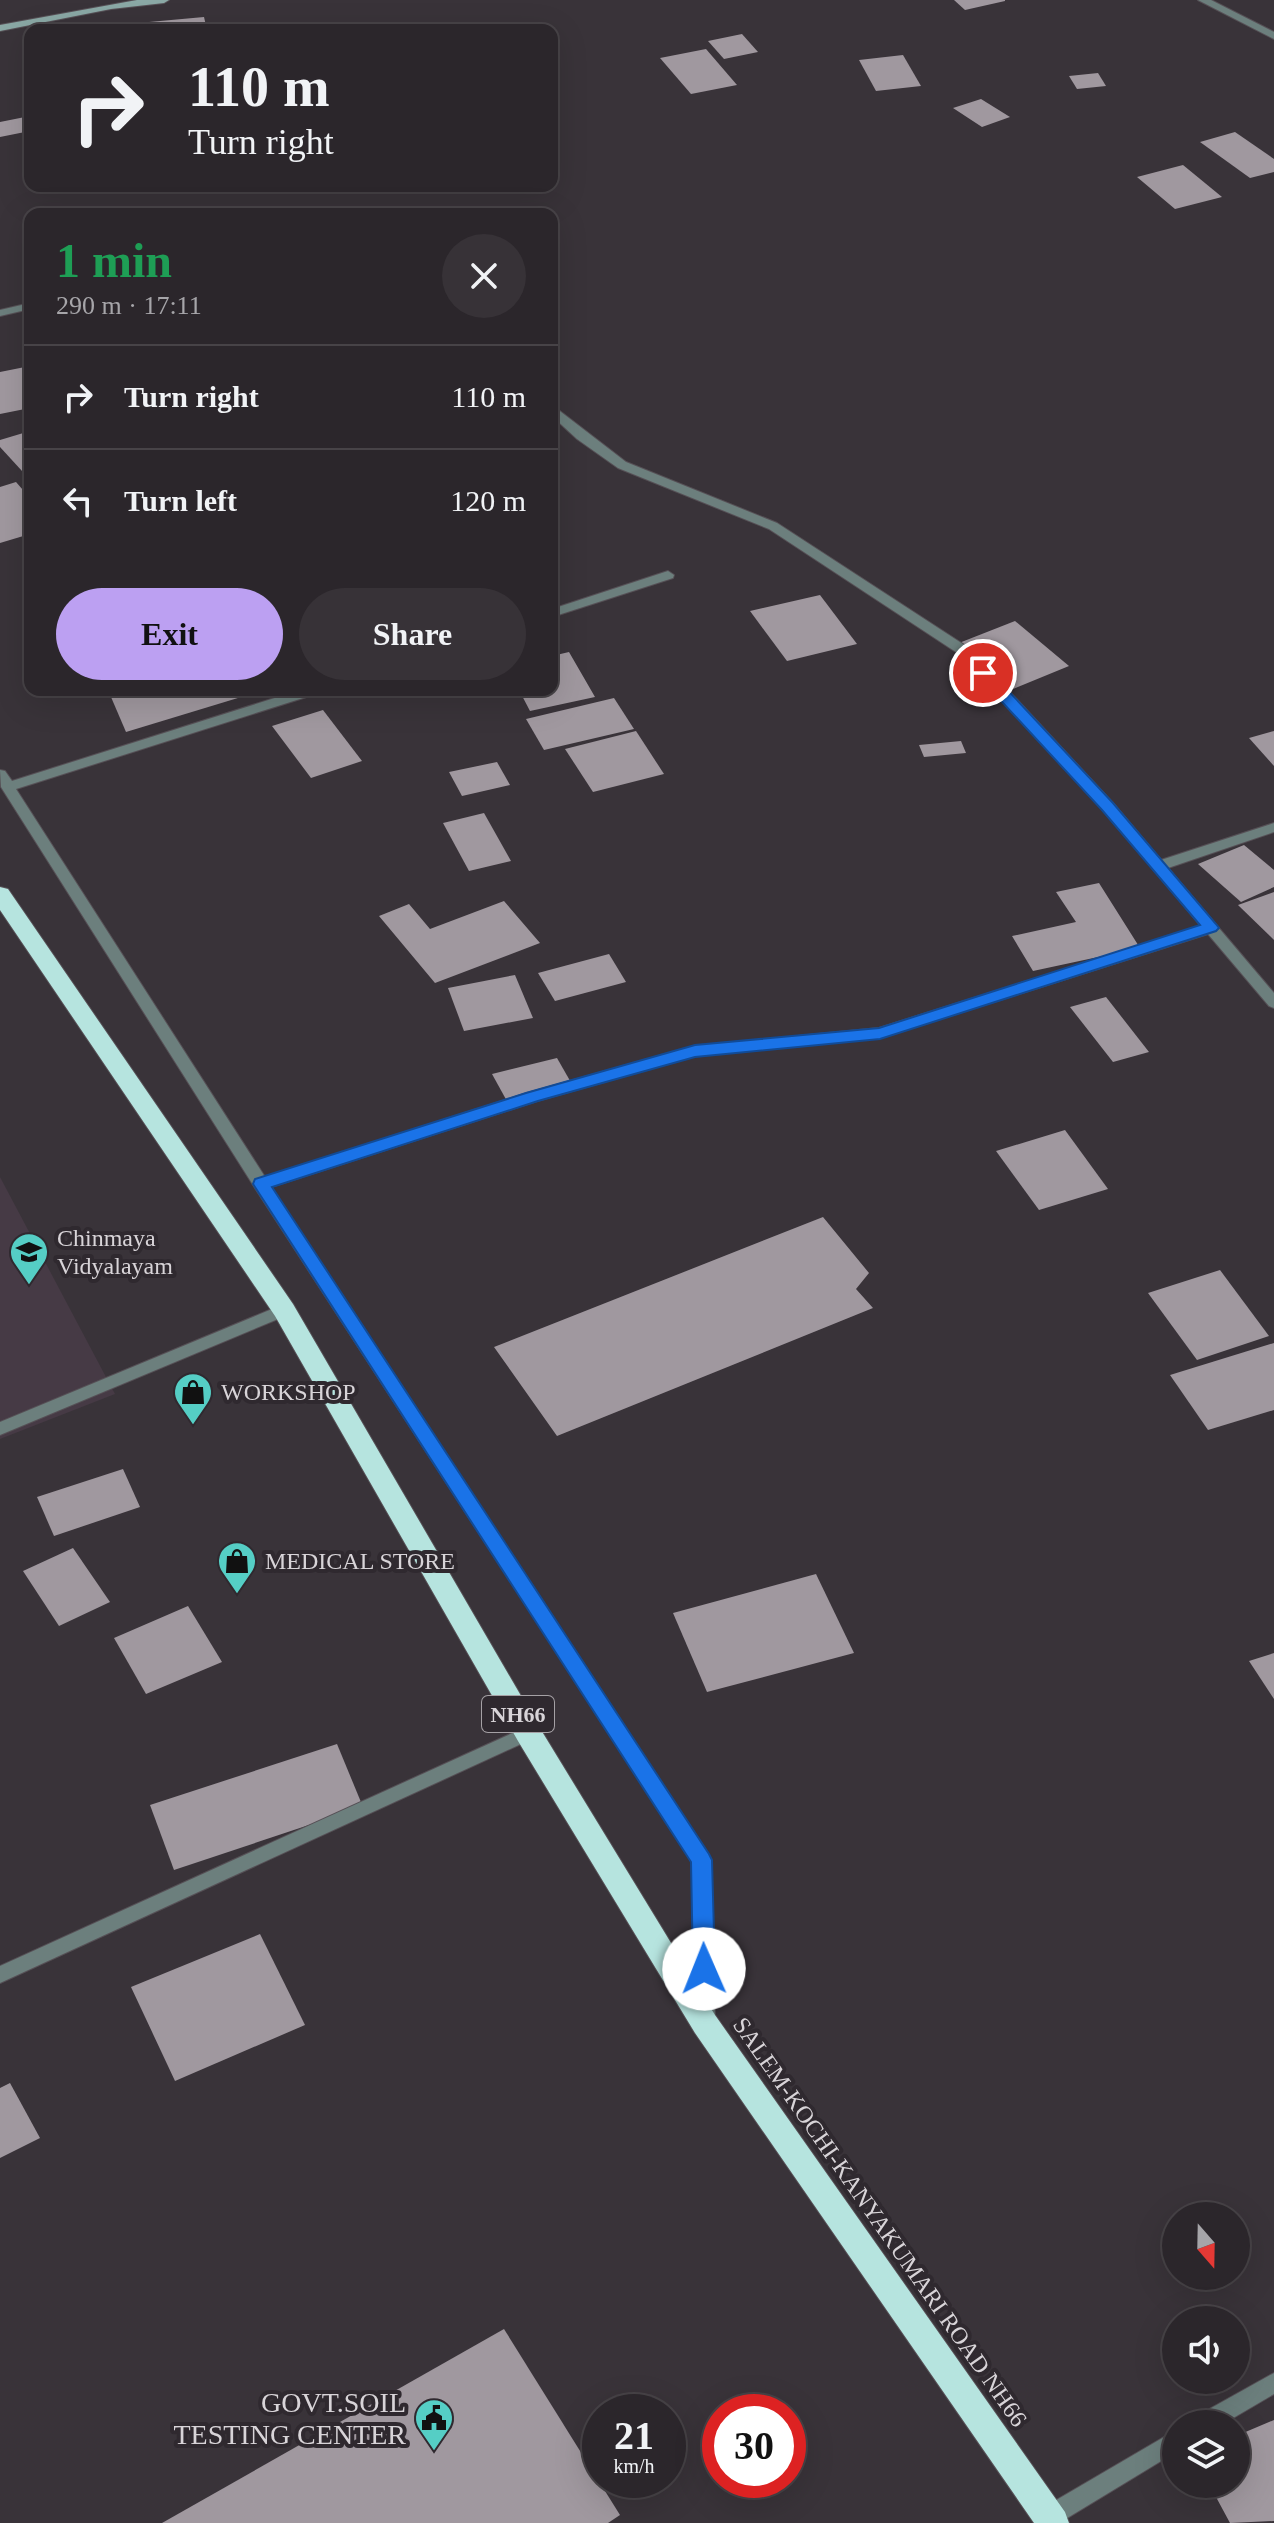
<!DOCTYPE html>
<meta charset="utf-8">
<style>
:root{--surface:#2b262b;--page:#373237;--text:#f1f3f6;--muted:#a6a5a9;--line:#474347;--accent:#bca0f2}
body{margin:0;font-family:"Times New Roman",serif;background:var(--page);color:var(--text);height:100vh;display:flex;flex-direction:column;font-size:30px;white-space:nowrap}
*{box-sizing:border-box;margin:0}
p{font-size:26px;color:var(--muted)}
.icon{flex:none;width:44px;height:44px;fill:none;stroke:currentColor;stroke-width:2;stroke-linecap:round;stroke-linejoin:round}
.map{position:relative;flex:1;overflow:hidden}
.details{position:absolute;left:24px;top:208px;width:534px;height:488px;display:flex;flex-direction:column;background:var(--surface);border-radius:16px;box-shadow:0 8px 32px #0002,0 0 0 2px var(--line)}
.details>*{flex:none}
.guide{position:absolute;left:24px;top:24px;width:534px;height:168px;border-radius:16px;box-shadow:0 8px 32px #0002,0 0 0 2px var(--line);background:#2b262b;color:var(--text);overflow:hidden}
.needle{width:52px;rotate:160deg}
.tools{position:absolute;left:1162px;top:2202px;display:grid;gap:16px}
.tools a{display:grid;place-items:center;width:88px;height:88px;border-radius:50%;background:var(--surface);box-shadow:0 8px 32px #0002,0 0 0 2px var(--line);font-size:40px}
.speed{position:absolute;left:582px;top:2394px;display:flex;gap:16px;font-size:40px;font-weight:700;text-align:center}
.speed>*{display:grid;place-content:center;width:104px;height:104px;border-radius:50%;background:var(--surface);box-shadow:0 8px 32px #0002,0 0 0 2px var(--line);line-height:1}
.speed small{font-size:20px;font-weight:400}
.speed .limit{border:12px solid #d22;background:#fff;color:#111}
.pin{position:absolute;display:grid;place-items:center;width:68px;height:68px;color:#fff;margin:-34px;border:4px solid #fff;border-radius:50%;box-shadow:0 2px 8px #0007}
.me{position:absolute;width:88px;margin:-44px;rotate:359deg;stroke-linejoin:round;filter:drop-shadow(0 0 6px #0008)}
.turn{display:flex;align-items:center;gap:28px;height:168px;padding:0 32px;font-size:36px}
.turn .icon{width:104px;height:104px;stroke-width:2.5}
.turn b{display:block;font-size:56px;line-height:68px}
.round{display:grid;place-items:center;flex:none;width:84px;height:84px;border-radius:42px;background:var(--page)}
.head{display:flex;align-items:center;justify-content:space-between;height:136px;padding:0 32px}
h1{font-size:48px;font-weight:700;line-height:60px;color:#1e9e55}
.button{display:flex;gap:16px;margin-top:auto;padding:16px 32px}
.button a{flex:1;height:92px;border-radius:48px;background:var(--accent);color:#111;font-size:32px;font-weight:700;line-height:92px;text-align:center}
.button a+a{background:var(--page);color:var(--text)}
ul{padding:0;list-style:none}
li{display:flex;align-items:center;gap:24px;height:104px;padding:0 32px;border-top:2px solid var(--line)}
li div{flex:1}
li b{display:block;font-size:30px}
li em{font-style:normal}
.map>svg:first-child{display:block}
</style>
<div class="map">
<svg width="1274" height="2523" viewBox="0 0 1274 2523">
<rect width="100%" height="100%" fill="#393339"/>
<polygon fill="#463a45" points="0,1177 115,1394 0,1439"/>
<g fill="#a0989f">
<polygon points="954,0 1005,0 1005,1 965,10"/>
<polygon points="204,17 207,30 151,30 149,22"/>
<polygon points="742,34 758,52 724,59 708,41"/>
<polygon points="706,49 737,85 691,94 660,58"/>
<polygon points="903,55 921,86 876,91 859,60"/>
<polygon points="1098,73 1106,86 1077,89 1069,76"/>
<polygon points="981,99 1010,117 982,127 953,108"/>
<polygon points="30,116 30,131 0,137 0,122"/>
<polygon points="1235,132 1274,159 1274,172 1250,178 1200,142"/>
<polygon points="1183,165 1222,197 1175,209 1137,177"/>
<polygon points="251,206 255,214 213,214 212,212"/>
<polygon points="30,366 30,408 0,414 0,372"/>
<polygon points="30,431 30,469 22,471 0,447 0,440"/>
<polygon points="16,482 30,498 30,534 0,543 0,487"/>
<polygon points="820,595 857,644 787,661 750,611"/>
<polygon points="1015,621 1069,666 1013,689 959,643"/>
<polygon points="569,652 595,697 530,711 519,690 552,690 552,656"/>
<polygon points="108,690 261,690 261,691 126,732"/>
<polygon points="614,698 634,729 544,750 526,719"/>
<polygon points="323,710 362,761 311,778 272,726"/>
<polygon points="636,731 664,774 593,792 565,749"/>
<polygon points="1274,731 1274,766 1249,738"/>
<polygon points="961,741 966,753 924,757 919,745"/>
<polygon points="497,762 510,785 462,796 449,772"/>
<polygon points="484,813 511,861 469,871 443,823"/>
<polygon points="1244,845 1274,870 1274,887 1241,902 1198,864"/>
<polygon points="1099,883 1140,948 1033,971 1012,936 1076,922 1056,892"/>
<polygon points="1274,892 1274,940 1238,905"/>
<polygon points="504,901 540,943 435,983 379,916 409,904 430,929"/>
<polygon points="609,954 626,982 555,1001 538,973"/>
<polygon points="515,975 533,1018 464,1031 448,988"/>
<polygon points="1106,997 1149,1052 1113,1062 1070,1007"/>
<polygon points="557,1058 573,1086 508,1103 492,1074"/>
<polygon points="1065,1130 1108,1189 1039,1210 996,1151"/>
<polygon points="823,1217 869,1273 856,1289 873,1308 557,1436 494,1347"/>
<polygon points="1220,1270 1269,1336 1197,1360 1148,1293"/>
<polygon points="1274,1343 1274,1410 1208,1430 1170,1375"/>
<polygon points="123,1469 140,1507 54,1536 37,1497"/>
<polygon points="73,1548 110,1602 59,1626 23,1571"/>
<polygon points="816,1574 854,1653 707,1692 673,1613"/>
<polygon points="188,1606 222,1662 146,1694 114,1638"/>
<polygon points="1274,1653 1274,1699 1249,1661"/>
<polygon points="337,1744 363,1807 174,1870 150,1805"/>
<polygon points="260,1934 305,2025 175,2081 131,1987"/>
<polygon points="10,2083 40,2138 0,2158 0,2088"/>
<polygon points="504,2329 620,2515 608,2523 162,2523"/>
<polygon points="1274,2420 1274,2521 1230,2523 1209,2484 1236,2484 1236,2436"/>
</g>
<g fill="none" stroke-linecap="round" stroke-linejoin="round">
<g stroke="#565056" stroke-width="2">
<g id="street">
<polygon points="1198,0 1211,0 1274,32 1274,39"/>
<polygon points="30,303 30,309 0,316 0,310"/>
<polygon points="552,405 626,462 777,523 969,648 1113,803 1161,860 1274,823 1274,832 1168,868 1274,993 1274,1008 1269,1006 1208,934 880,1038 695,1056 537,1101 271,1187 708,1854 710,1860 715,2018 712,2024 705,2027 698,2024 695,2018 692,1861 255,1188 1,787 0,770 5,771 12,781 300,690 321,690 319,693 16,789 265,1177 527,1093 695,1046 879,1028 1201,926 1103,809 959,654 769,529 618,468 577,439 552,416"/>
<polygon points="668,571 674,575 673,578 552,617 552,609"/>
<polygon points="284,1304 292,1310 290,1314 0,1435 0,1422"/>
<polygon points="528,1726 534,1728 537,1733 534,1738 0,1983 0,1966"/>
<polygon points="1274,2373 1274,2394 1223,2424 1192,2424 1195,2417"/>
<polygon points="1176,2430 1176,2452 1059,2523 1041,2523 1038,2517 1041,2509"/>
</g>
</g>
<g stroke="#565056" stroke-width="2">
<polygon id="secondary" points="137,0 169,0 164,3 111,9 0,31 0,25"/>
</g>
<g stroke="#565056" stroke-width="2">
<polygon id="highway" points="0,887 8,889 293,1304 538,1725 715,2015 1065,2512 1069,2523 1034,2523 695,2033 518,1741 275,1316 0,910"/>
</g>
<use href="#street" fill="#6c7f7d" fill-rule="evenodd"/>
<use href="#secondary" fill="#8aa8a5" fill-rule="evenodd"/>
<use href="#highway" fill="#b6e4df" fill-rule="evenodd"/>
</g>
<polygon fill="#1a73e8" stroke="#114b97" stroke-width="2" points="983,668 989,670 1113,803 1216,924 1219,928 1216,931 880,1039 695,1057 538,1101 272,1187 709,1854 712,1860 715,1969 712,1976 704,1979 696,1976 693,1969 691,1862 253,1184 255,1179 526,1093 695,1045 879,1028 1200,925 1102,810 978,676 976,673"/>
<defs>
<g id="school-pin" transform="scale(2)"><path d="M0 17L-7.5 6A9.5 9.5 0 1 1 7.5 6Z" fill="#55cec5" stroke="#2f292f"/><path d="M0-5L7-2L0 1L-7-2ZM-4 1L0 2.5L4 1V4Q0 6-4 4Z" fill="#111"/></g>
<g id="shop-pin" transform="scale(2)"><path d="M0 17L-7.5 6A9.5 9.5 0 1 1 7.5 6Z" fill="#55cec5" stroke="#2f292f"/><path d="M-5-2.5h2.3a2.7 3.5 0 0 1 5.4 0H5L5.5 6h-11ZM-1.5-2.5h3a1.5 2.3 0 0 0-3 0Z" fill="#111"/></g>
<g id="civic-pin" transform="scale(2)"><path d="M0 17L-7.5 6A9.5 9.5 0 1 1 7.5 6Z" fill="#55cec5" stroke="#2f292f"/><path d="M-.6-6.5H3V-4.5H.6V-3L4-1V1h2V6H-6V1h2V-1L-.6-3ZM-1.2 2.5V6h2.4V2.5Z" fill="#111"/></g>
</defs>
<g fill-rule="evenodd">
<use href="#school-pin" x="29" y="1252"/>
<use href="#shop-pin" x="193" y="1392"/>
<use href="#shop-pin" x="237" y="1561"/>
<use href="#civic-pin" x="434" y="2418"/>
</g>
<g text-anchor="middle" stroke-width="8" stroke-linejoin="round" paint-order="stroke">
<rect fill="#2f292f" stroke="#a5a1a5" stroke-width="2" x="482" y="1696" width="72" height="36" rx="6"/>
<g font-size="22" font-weight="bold" fill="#d8d4d8">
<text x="518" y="1722">NH66</text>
</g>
<g font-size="24" fill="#d8d4d8" stroke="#2f292f" text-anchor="start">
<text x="57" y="1246">Chinmaya<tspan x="57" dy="28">Vidyalayam</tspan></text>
<text x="221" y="1400">WORKSHOP</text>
<text x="265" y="1569">MEDICAL STORE</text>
</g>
<g font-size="24" fill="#d8d4d8" stroke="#2f292f">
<text transform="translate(880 2222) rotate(55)" y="8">SALEM-KOCHI-KANYAKUMARI ROAD NH66</text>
</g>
<g font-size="28" fill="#d8d4d8" stroke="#2f292f" text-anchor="end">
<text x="406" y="2412">GOVT.SOIL<tspan x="406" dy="32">TESTING CENTER</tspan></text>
</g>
</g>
</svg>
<div class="tools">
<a><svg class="needle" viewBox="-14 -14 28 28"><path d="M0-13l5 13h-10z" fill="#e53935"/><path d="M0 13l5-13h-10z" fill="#a6a5a9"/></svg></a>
<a><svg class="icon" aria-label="sound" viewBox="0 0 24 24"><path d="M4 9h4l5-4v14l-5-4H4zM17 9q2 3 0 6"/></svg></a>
<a><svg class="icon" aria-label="layers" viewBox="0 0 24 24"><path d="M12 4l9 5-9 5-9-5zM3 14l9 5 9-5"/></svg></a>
</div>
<div class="speed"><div>21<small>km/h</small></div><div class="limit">30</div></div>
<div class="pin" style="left:983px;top:673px;background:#d93025"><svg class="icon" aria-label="arrive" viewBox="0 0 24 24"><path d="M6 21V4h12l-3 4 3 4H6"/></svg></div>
<svg class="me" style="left:704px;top:1969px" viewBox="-20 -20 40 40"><circle r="19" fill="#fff"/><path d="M0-13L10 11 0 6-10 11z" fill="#1a73e8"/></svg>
<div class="guide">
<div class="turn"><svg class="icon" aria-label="right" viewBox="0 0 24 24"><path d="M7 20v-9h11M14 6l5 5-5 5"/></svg><div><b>110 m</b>Turn right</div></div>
</div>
<section class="details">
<div class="head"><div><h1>1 min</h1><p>290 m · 17:11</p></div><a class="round"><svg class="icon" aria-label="close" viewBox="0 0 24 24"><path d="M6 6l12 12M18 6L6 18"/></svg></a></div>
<ul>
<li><svg class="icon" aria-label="right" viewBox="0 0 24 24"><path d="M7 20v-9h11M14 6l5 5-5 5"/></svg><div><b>Turn right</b></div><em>110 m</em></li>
<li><svg class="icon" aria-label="left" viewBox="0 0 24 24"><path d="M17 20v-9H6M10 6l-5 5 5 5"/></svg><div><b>Turn left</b></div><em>120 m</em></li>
</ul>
<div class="button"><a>Exit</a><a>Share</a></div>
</section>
</div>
